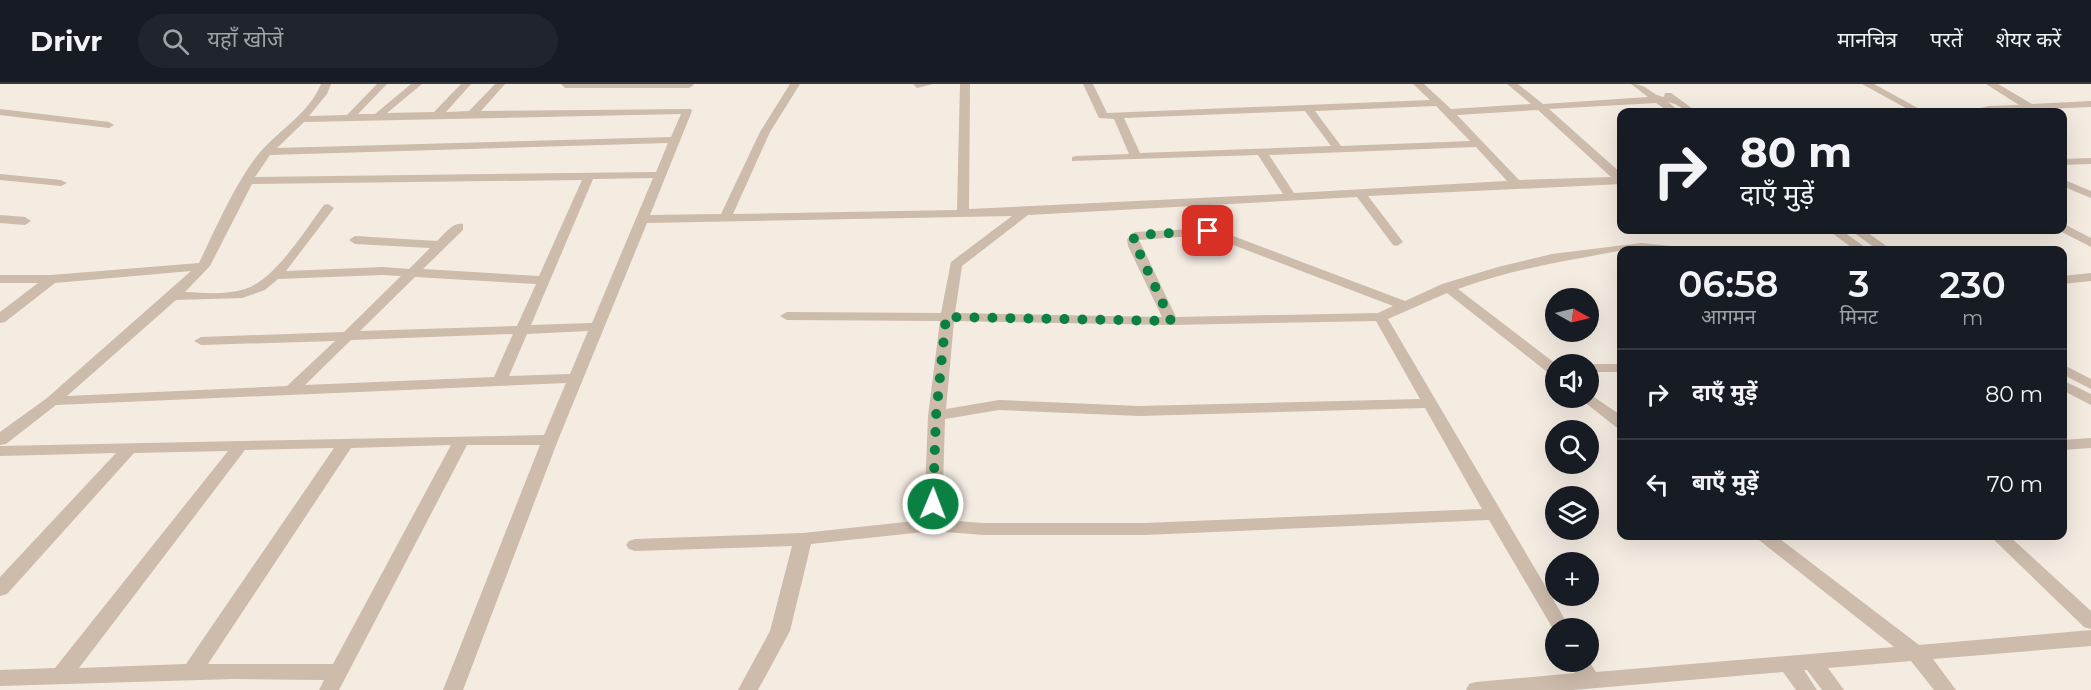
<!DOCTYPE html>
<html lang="hi">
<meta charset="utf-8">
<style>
:root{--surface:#171b24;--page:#20242c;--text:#f1f3f6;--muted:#9ea1a6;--line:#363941}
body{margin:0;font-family:Montserrat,"Noto Sans Devanagari",sans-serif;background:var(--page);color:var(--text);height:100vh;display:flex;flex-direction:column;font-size:22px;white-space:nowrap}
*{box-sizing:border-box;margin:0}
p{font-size:20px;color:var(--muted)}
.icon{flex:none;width:33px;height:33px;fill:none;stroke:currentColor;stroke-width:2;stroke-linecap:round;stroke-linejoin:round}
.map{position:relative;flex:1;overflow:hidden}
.details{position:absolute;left:1617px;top:162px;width:450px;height:294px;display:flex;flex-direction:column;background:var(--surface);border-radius:12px;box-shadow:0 6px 24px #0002}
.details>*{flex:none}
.top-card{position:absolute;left:1617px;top:24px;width:450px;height:126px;border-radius:12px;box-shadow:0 6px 24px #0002;background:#171b24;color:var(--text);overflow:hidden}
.needle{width:39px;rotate:98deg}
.buttons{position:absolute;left:1545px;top:204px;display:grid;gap:12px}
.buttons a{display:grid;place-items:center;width:54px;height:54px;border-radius:50%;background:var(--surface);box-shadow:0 6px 24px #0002;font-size:30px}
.pin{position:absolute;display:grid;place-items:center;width:51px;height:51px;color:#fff;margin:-26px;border-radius:12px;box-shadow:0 3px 9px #0006}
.me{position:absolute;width:66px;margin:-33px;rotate:1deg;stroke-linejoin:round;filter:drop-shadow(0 0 4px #0008)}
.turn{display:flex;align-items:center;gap:21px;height:126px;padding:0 24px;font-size:27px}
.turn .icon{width:78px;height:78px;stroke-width:2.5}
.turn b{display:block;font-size:42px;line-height:51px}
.eta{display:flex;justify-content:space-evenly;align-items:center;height:102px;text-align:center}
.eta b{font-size:36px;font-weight:600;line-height:42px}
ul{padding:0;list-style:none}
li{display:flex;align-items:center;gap:18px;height:90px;padding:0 24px;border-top:2px solid var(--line)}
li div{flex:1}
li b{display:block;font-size:22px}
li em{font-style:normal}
header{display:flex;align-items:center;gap:36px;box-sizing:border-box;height:84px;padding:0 30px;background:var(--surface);border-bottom:2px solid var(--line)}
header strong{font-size:28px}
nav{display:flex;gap:33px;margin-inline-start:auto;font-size:21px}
.search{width:420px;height:54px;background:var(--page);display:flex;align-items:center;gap:15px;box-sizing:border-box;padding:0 21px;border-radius:33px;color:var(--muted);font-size:22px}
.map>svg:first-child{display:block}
</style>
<header>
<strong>Drivr</strong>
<div class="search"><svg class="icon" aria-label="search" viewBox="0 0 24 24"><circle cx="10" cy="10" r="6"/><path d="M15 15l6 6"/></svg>यहाँ खोजें</div>
<nav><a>मानचित्र</a><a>परतें</a><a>शेयर करें</a></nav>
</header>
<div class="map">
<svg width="2091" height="606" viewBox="0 0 2091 606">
<rect width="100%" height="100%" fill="#f4ebe1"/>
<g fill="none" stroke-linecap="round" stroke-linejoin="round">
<g fill="#cdbbac" fill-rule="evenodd">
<path d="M 321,0 L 331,0 L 327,10 L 309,32 L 347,31 L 377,0 L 387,0 L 358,30 L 375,30 L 411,0 L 422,0 L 387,29 L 434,28 L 461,0 L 471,0 L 446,28 L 469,27 L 495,0 L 505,0 L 481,27 L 691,25 L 692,27 L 650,131 L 721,130 L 760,48 L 790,0 L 800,0 L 770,48 L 733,130 L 957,126 L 960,0 L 970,0 L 969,125 L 1283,110 L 1258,71 L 1072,77 L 1072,73 L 1076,72 L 1129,70 L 1114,35 L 1099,34 L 1083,0 L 1093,0 L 1107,29 L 1430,16 L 1413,0 L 1424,0 L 1451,25 L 1531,20 L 1507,0 L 1518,0 L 1543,20 L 1648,13 L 1631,0 C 1649,0 1650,11 1664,13 L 1665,9 L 1671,9 L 1697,28 C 1684,29 1680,20 1668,18 L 1680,28 L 1669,28 L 1656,19 L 1549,25 L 1622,90 L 1622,100 L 1368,112 L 1403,158 L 1397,162 L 1393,161 L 1357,113 L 1028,131 L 962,182 L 955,229 L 1162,233 L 1128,162 L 1127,155 L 1135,148 L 1212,144 L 1405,217 L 1442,200 L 1498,183 L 1552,170 L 1641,159 L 1682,163 L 1684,166 C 1665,166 1642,163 1624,166 C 1566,177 1515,184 1458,205 L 1556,280 L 1556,292 L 1551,291 L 1447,209 L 1388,235 L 1570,544 L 1556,544 L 1556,550 L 1489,436 L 1144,451 L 984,451 L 933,447 L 811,460 L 790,547 L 758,606 L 738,606 L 770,547 L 792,462 L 635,467 L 629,465 L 626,461 L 629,457 L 635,455 L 803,449 L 924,436 L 928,332 L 940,237 L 787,236 L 780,232 L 787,228 L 941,229 L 951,178 L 1012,132 L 647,139 L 558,356 L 463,606 L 443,606 L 540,361 L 467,361 L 339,606 L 319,606 L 324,596 L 233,595 L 0,602 L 0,586 L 55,584 L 228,367 L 134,369 L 7,510 L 0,512 L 0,493 L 116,369 L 0,372 L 0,362 L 544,351 L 566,299 L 56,321 L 6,360 L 0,361 L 0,348 L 47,314 L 191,187 L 55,199 L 5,238 L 0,239 L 0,228 L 38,199 L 0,199 L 0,191 L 51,191 L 199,179 C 215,146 235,100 257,72 C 276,48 309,30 321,0 ZM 1436,22 L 1470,57 L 1341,62 L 1315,27 ZM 1538,26 L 1611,93 L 1519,96 L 1457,31 ZM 1305,27 L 1331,62 L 1140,69 L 1124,34 ZM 681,30 L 671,53 L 277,64 L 304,38 ZM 668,59 L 656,88 L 255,93 L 270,71 ZM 1476,63 L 1507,97 L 1294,109 L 1269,71 ZM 653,94 L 592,239 L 531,241 L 593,95 ZM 582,96 L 539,192 L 423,185 L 463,146 L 463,140 C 452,138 445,150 437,157 L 355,152 L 349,156 L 355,160 L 430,164 L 409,185 L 383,183 L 286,187 L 334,124 L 328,120 L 324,121 C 305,146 275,196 245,205 C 226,211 204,209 185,208 L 210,182 L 252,100 ZM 1207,151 L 1393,222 L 1378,229 L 1176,233 L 1139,156 ZM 383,191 L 401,192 L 344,248 L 201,253 L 194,257 L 201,261 L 335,257 L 287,302 L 67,312 L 176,216 L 242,214 L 265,206 L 278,195 ZM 415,193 L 536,200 L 517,242 L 360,247 ZM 954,237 L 1171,241 L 1376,237 L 1420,315 L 1139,322 L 999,316 L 946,325 ZM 588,247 L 570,290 L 509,292 L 527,250 ZM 513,250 L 494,293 L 305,301 L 351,256 ZM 1425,324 L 1482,425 L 1144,439 L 984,439 L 942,436 L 945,335 L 999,326 L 1139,332 ZM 451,361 L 333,580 L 208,580 L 351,364 ZM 334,364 L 186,580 L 79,584 L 245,366 Z"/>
<polygon points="561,0 693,0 694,1 689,4 565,4"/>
<polygon points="913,0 933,0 917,4"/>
<polygon points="1862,0 1874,0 1925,28 1913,28"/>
<polygon points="1986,0 1998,0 2032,20 2091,17 2091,23 1971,28 1972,26 1989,22 2019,21"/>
<polygon points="0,25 109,38 114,41 109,44 0,31"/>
<polygon points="2091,74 2091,80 2062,81 2062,75"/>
<polygon points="0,90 61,96 67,99 61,102 0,96"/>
<polygon points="2062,95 2091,107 2091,114 2062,102"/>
<polygon points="0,131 25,133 31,137 25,141 0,139"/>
<polygon points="2062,139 2091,154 2091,163 2058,146 2062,146"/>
<polygon points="1828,146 1841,146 1869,166 1855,166"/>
<polygon points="1850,146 1864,146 1892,166 1878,166"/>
<polygon points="2091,189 2091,197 2062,200 2062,192"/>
<polygon points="1584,280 1622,280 1622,288 1588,288 1588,280"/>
<polygon points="2062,280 2091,295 2091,305 2062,290"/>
<polygon points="2062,296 2091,310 2091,321 2062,306"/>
<polygon points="1588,309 1622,332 1622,345 1616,343 1583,317 1581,314 1588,314"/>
<polygon points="2091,354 2091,364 2062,366 2062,356"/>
<polygon points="1756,452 1776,452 1919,561 2091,546 2091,562 1933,575 1956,606 1934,606 1911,577 1828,584 1844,606 1822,606 1807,586 1804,586 1817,606 1796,606 1783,588 1573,606 1466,606 1469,600 1476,598 1575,589 1569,578 1588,576 1596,588 1894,563 1759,456"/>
<polygon points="1990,452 2009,452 2091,527 2091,545 2084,543"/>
</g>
</g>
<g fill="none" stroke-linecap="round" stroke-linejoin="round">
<polyline stroke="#0b8043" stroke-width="10" stroke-dasharray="0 18" points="933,420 936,332 946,233 1171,237 1133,155 1139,151 1208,147"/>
</g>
</svg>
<div class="buttons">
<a><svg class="needle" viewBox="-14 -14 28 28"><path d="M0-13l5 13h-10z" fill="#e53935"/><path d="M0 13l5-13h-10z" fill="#9ea1a6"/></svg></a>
<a><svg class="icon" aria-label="sound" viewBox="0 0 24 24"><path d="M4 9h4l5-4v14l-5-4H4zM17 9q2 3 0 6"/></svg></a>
<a><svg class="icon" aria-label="search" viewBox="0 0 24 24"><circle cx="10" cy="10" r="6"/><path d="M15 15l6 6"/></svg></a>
<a><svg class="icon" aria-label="layers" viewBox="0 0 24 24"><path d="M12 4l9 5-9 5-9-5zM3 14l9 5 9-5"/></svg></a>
<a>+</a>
<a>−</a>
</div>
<div class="pin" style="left:1208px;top:147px;background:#d93025"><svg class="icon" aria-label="arrive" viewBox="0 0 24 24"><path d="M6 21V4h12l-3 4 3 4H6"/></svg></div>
<svg class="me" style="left:933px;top:420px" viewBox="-20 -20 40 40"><circle r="17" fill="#0b8043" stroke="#fff" stroke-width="3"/><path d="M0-11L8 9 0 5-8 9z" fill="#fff"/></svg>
<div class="top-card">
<div class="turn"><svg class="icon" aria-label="right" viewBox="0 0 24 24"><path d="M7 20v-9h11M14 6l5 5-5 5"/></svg><div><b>80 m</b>दाएँ मुड़ें</div></div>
</div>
<section class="details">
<div class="eta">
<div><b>06:58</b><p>आगमन</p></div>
<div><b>3</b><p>मिनट</p></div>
<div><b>230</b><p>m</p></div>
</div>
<ul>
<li><svg class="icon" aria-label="right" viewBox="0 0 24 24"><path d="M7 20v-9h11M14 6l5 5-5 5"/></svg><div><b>दाएँ मुड़ें</b></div><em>80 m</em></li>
<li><svg class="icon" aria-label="left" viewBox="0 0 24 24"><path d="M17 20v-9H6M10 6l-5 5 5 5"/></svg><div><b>बाएँ मुड़ें</b></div><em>70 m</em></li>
</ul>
</section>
</div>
